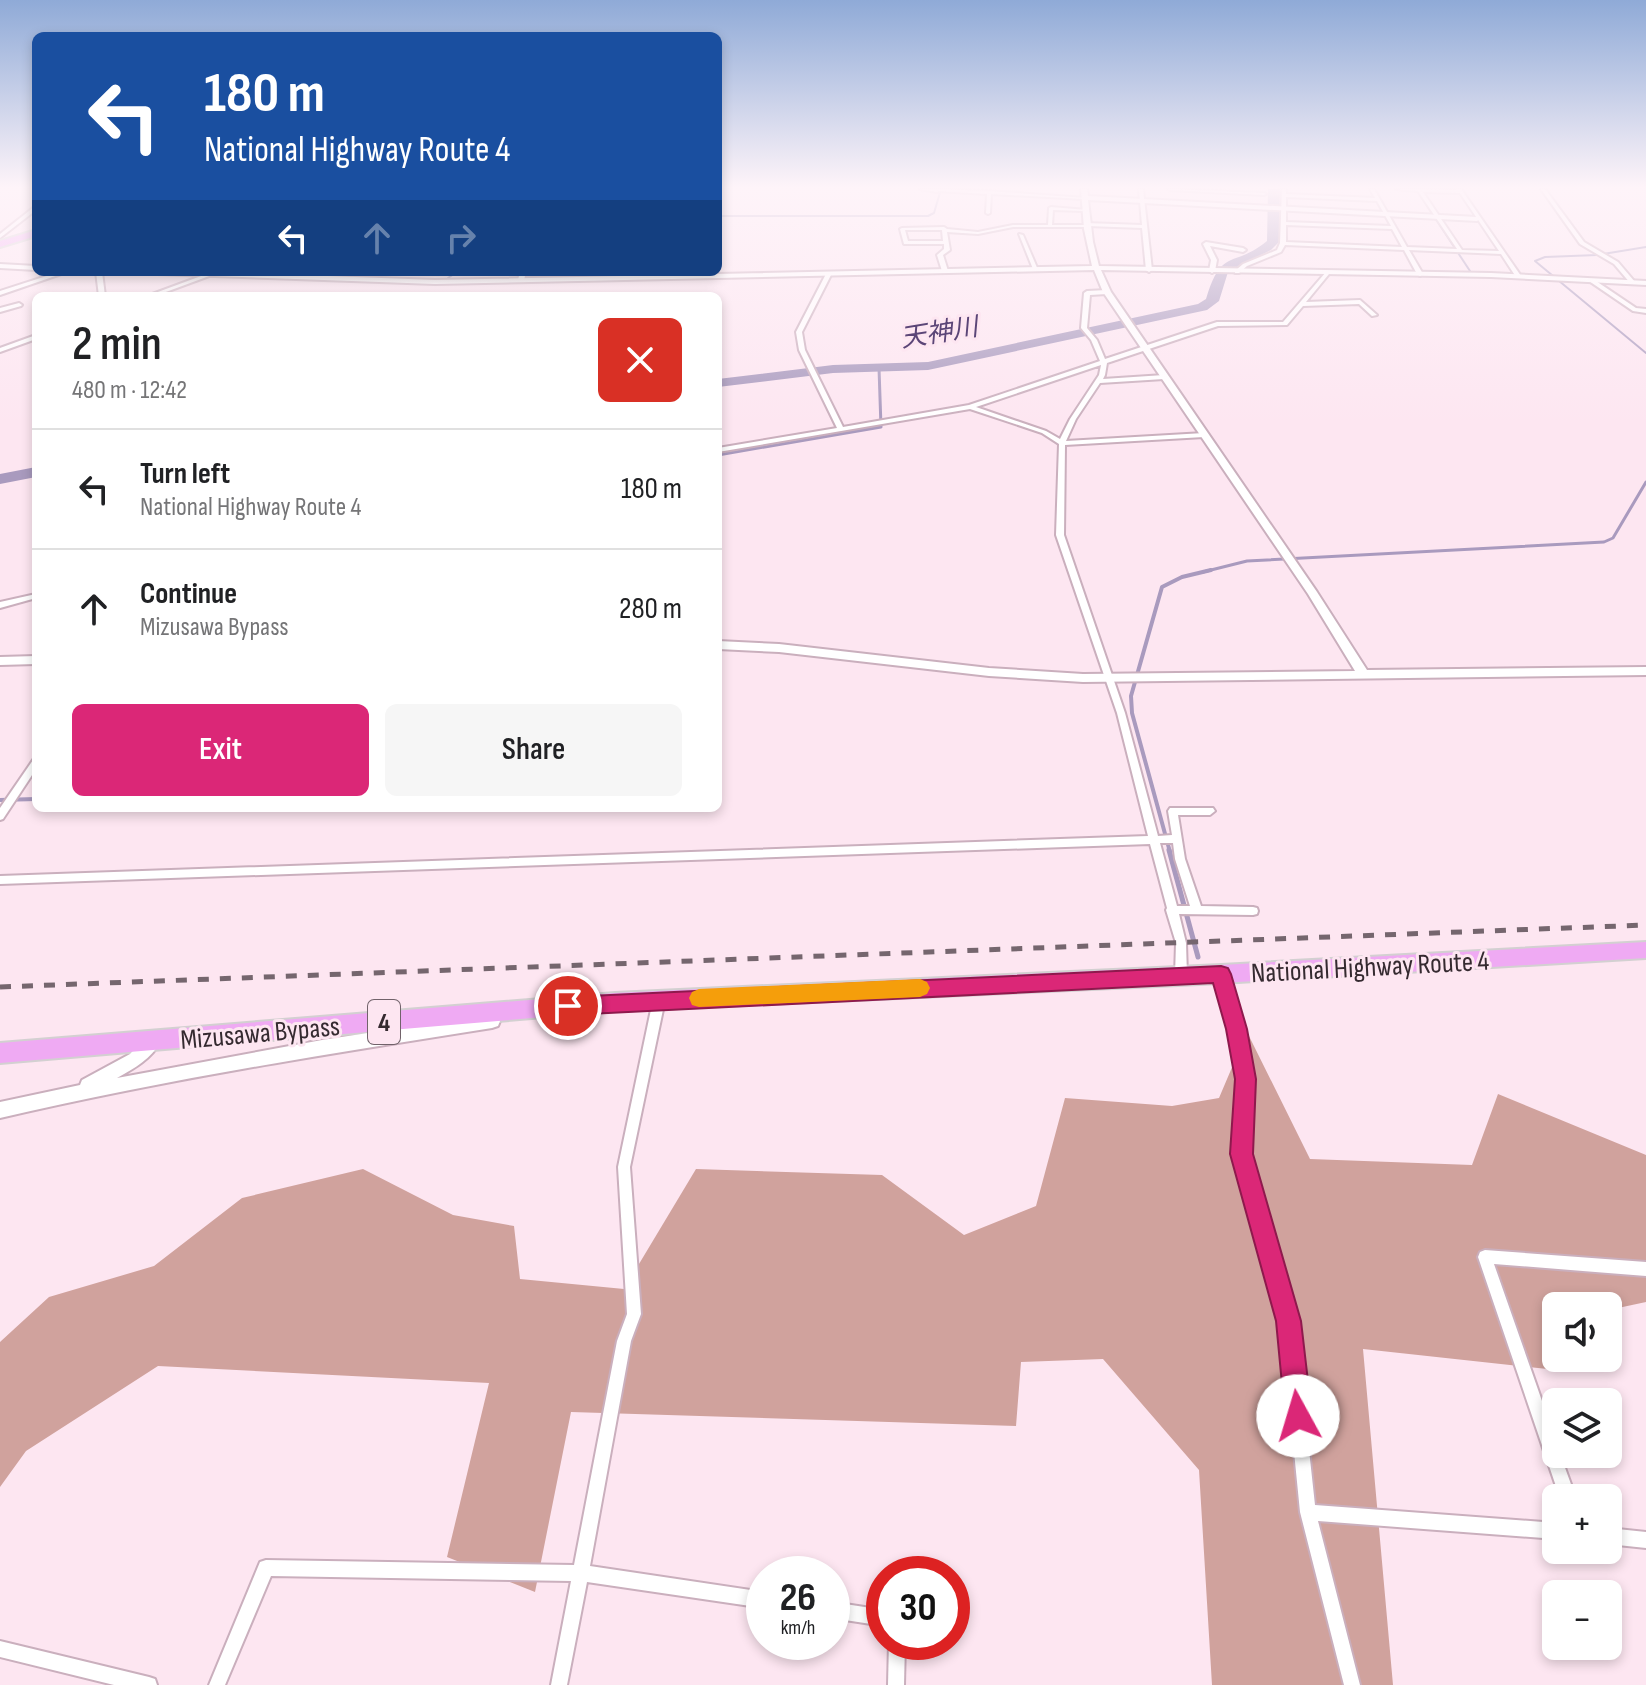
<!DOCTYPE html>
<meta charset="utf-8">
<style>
:root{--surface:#fff;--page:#f6f6f6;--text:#202124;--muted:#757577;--line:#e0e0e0;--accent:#db2777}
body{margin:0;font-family:"Sofia Sans Condensed","Noto Sans JP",sans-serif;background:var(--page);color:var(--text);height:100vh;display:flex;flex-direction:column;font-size:30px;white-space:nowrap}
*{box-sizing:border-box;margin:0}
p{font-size:26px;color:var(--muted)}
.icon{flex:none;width:44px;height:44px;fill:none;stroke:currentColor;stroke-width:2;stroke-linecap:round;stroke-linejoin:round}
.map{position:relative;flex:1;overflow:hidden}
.details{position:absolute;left:32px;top:292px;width:690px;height:520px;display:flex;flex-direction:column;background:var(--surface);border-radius:12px;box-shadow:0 4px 12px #0003}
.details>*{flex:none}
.hud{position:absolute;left:32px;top:32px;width:690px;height:244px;border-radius:12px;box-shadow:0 4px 12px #0003;background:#1a4fa0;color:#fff;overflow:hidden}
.controls{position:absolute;left:1542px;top:1292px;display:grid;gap:16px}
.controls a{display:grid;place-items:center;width:80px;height:80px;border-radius:12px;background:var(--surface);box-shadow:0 4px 12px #0003;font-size:40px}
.speed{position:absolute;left:746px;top:1556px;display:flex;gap:16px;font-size:40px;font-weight:700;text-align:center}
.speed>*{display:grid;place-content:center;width:104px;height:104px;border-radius:50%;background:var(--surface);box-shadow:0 4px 12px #0003;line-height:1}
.speed small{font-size:20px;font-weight:400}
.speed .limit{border:12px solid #d22;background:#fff;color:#111}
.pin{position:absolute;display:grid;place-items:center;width:68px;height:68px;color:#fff;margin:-34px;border:4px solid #fff;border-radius:50%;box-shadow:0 2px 8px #0007}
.me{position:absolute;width:88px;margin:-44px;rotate:354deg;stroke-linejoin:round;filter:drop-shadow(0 0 6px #0008)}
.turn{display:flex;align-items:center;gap:28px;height:168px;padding:0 40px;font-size:36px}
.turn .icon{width:104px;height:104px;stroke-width:2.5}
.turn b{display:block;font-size:56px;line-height:68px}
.lanes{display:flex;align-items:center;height:76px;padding:0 40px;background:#0003;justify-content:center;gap:40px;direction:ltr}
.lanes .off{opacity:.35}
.round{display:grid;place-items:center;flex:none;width:84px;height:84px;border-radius:12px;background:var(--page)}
.head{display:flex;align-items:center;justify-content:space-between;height:136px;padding:0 40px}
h1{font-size:48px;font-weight:600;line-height:60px}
.button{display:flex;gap:16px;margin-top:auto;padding:16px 40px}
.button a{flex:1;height:92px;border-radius:12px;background:var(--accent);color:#fff;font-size:32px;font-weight:600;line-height:92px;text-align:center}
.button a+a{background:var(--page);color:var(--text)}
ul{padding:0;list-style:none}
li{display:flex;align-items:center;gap:24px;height:120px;padding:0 40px;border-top:2px solid var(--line)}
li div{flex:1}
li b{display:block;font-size:30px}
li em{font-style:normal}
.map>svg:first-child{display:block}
</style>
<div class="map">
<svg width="1646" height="1685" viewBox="0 0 1646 1685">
<rect width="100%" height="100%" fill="#fde6f1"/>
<polygon fill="#d0a29d" points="1247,1032 1310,1159 1472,1165 1498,1094 1646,1155 1646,1302 1618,1308 1608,1320 1608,1306 1556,1306 1556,1358 1577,1358 1566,1371 1363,1349 1393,1685 1212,1685 1199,1470 1103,1359 1021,1362 1016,1426 571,1412 535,1592 447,1557 489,1383 158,1366 26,1451 0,1487 0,1342 49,1297 154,1266 242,1198 363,1169 453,1215 514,1226 520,1279 624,1289 696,1169 882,1175 964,1235 1036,1206 1065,1098 1172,1106 1219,1098"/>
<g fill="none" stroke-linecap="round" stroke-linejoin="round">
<g stroke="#a99abe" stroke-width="2">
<polyline points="1416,189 1470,271"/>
<polyline points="718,216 928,216 934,213 941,189"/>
<polyline points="1646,247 1597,255 1545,257 1535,261 1646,353"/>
<polyline points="448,278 457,272"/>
</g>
<g stroke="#a99abe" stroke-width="3">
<polyline points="718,455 881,427 879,368"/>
<polyline points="1203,572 1247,561 1604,542 1613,538 1646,482"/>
</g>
<g stroke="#a99abe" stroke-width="4">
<polyline points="0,800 36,799"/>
<polyline points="1170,852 1132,713 1131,696 1162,587 1182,577 1211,570"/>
</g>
<polyline stroke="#a99abe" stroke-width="5" points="1169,850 1198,957"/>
<g fill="#a99abe" fill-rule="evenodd">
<path d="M 1268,189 L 1280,189 L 1279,242 L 1271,250 L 1228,272 L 1219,301 L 1207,310 L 928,370 L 833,373 L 718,387 L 718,379 L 833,365 L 928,362 L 1198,304 L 1206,299 C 1222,246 1233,269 1267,241 Z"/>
<polygon points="36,467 36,477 0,484 0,474"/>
</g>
<g stroke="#caafbd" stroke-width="4">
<g id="street">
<polygon points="935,189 989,191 1086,198 1084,199 991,194 990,213 988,214 986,213 987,194 937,191"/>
<path d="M 1139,189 L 1143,189 L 1152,270 L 1149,272 L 1146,270 L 1142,228 L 1088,226 L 1086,227 L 1013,227 L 978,234 L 947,232 L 950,250 L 943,255 L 948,271 L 945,273 L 942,271 L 937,255 L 944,249 L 944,244 L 904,244 L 900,229 L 902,228 L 944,227 L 947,229 L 978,232 L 1013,225 L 1048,225 L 1049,208 L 1051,207 L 1087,210 L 1085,211 L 1053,210 L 1052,225 L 1084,225 L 1086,223 L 1142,225 ZM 905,230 L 942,230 L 943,241 L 908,241 Z"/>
<polygon points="1168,189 1264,193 1266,194 1264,195 1170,190"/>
<path d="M 1282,189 L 1286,189 L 1286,194 L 1375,198 L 1370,189 L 1374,189 L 1407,247 L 1457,249 L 1418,191 L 1396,189 L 1458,190 L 1457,189 L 1461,189 L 1521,276 L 1516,277 L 1501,254 L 1409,250 L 1423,274 L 1420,276 L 1417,274 L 1404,250 L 1285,245 L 1281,252 L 1247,266 L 1239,273 L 1235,273 L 1235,271 L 1243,264 L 1277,250 L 1280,243 ZM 1423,192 L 1460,193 L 1499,251 L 1462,250 ZM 1286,197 L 1377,201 L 1391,226 L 1286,222 ZM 1286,225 L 1392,229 L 1402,247 L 1286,242 Z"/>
<polygon points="1541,189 1545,189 1584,242 1618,262 1635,282 1635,284 1631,284 1614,264 1580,244"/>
<polygon points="34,207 36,207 36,210 0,238 0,234"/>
<polygon points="1019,234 1023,235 1038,270 1033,269"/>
<polygon points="1206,242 1243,248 1246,250 1243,252 1210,246 1217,260 1215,271 1212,273 1209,271 1211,260 1203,244"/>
<polygon points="59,272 67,272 0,295 0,291"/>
<polygon points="96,272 102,272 105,296 99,296"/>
<polygon points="212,272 220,272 155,296 147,296"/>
<polygon points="520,272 526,272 524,280 521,282 518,280"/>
<path d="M 827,272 L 832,273 L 802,332 L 805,350 L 843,427 L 969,405 L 1100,361 L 1091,340 L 1081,328 L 1084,293 L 1087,291 L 1107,290 L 1110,292 L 1107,294 L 1090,295 L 1087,328 L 1097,340 L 1105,359 L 1217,322 L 1283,322 L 1326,272 L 1329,274 L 1306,302 L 1360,300 L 1377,315 L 1372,316 L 1359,304 L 1303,306 L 1287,325 L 1218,326 L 1107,363 L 1105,375 L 1103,379 L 1164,375 L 1167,377 L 1164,379 L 1100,383 L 1076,419 L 1066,441 L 1204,433 L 1207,435 L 1204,437 L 1065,445 L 1064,535 L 1125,713 L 1158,836 L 1172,835 L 1168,811 L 1170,808 L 1213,808 L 1215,811 L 1210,815 L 1178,815 L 1185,859 L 1201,906 L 1253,907 L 1257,908 L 1258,911 L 1257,914 L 1253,915 L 1179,914 L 1186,943 L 1187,976 L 1185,979 L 1181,981 L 1177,979 L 1175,976 L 1176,943 L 1166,910 L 1167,908 L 1150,844 L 0,884 L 0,876 L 1148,836 L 1117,713 L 1056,535 L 1059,444 L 1042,433 L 970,409 L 718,452 L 718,448 L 837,428 L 799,350 L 796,332 ZM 1101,365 L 1099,375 L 1070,419 L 1060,439 L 1046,431 L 976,407 ZM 1160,843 L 1173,843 L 1175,859 L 1190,906 L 1177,906 Z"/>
<polygon points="1589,279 1593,279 1636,308 1646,309 1646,313 1633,311 1589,281"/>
<polygon points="19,303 22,305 21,306 0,312 0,308"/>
<polygon points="36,335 36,339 0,352 0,348"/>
<polygon points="36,594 36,598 0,608 0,602"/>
<polygon points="36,759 36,769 3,819 0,820 0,808 33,760"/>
<polygon points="1221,969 1225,971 1227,974 1243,1029 1252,1079 1248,1154 1295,1321 1315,1505 1556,1523 1556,1539 1318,1521 1360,1685 1344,1685 1300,1512 1281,1321 1236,1154 1240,1079 1231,1029 1215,974 1217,971"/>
<polygon points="659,995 663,996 665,1000 630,1167 641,1314 631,1341 590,1566 764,1592 764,1608 587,1582 567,1685 551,1685 571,1581 271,1576 225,1685 209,1685 260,1562 266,1560 574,1565 617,1341 627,1314 618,1167 653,1000 655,996"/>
<polygon points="1485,1250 1646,1262 1646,1276 1494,1264 1556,1441 1556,1454 1560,1454 1576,1498 1560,1498 1478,1257 1480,1252"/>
<polygon points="1608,1528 1646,1532 1646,1548 1608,1544"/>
<polygon points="832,1602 884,1610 884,1626 832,1618"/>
<polygon points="0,1641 149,1677 155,1679 157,1685 114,1685 0,1657"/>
<polygon points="889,1642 905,1642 904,1685 888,1685"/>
</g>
</g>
<g stroke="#caafbd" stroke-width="4">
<g id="secondary">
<polygon points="920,189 939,189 940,190 937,192"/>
<polygon points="1081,189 1087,189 1088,196 1477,217 1480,219 1477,221 1088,200 1093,242 1099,266 1491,273 1646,281 1646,285 1491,277 1101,270 1111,292 1317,592 1367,670 1646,667 1646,675 1083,682 989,676 779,652 718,649 718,641 779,644 989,668 1083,674 1355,671 1308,594 1103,292 1094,270 435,284 157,274 153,272 219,272 435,280 1092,266 1084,229"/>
<polygon points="0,264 36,266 36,270 0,268"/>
<polygon points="36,656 36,664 0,665 0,657"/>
<path d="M 492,1014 L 498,1016 L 500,1021 L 498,1026 L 492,1028 C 327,1054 162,1080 0,1118 L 0,1102 L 80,1085 L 82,1080 L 130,1054 L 147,1036 L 153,1034 L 159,1036 L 161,1041 C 151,1059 135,1068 117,1078 L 322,1040 Z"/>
</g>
</g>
<g stroke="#d3d0d1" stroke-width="4">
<g id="highway">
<polygon points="36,230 36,236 0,247 0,241"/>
<polygon points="1646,942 1646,958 1221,983 615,1011 0,1063 0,1043 615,993 1221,965"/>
</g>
</g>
<use href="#street" fill="#fff" fill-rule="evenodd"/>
<use href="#secondary" fill="#fff" fill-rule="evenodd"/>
<use href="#highway" fill="#efaaf3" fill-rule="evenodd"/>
<polyline stroke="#75666e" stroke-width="5" stroke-dasharray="11 11" stroke-linecap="butt" points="0,987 1646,925"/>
</g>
<linearGradient id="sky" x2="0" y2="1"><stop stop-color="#8faad7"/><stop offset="0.44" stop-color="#fef4f9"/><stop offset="1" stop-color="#fef4f9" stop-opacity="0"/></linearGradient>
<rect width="1646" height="425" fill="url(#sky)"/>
<polygon fill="#db2777" stroke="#8e194d" stroke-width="2" points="1221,966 1228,968 1231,974 1247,1029 1256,1079 1253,1154 1301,1321 1312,1416 1308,1426 1298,1430 1289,1426 1285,1416 1276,1321 1230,1154 1235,1079 1226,1029 1213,983 568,1015 561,1012 558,1006 561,1000 568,997"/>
<polygon fill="#f59e0b" points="920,979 927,982 930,988 927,994 920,997 699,1007 692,1005 689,998 692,992 699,989"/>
<g text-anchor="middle" stroke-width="6" stroke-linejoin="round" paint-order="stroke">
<g font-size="26" font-style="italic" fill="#5b4577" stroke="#fde6f1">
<text transform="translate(939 332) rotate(-9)" y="9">天神川</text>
</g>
<rect fill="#fde6f1" stroke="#71626a" stroke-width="2" x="368" y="1000" width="32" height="44" rx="6"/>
<g font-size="26" font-weight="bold" fill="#352a30">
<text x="384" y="1031">4</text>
</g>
<g font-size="28" fill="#352a30" stroke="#fde6f1">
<text transform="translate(1370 966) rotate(-3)" y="10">National Highway Route 4</text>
<text transform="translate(260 1032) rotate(-5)" y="10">Mizusawa Bypass</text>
</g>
</g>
</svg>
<div class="controls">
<a><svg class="icon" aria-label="sound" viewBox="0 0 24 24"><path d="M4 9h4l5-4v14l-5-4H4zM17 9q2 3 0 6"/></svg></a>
<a><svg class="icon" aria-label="layers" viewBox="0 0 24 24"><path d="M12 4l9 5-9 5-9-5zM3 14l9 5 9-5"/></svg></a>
<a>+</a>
<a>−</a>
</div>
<div class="speed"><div>26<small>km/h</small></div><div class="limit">30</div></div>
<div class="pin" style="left:568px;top:1006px;background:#d93025"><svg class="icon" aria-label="arrive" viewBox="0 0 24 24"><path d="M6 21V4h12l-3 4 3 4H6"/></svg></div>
<svg class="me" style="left:1298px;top:1416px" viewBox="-20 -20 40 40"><circle r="19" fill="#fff"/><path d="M0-13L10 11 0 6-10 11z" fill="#db2777"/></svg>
<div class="hud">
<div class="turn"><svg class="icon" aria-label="left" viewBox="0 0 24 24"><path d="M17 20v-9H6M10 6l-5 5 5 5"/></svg><div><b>180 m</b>National Highway Route 4</div></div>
<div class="lanes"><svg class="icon" aria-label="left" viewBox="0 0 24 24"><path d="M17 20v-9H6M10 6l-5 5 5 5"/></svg><svg class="icon off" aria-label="ahead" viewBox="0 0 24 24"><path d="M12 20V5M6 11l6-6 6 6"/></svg><svg class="icon off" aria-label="right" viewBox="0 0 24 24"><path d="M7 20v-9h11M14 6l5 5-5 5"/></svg></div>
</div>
<section class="details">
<div class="head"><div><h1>2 min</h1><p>480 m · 12:42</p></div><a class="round" style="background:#d93025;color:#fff"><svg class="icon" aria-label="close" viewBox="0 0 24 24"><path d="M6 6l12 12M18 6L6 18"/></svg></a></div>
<ul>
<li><svg class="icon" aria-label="left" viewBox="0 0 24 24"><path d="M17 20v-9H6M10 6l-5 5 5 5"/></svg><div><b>Turn left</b><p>National Highway Route 4</p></div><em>180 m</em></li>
<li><svg class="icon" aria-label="ahead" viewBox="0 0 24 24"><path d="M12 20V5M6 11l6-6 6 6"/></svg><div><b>Continue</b><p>Mizusawa Bypass</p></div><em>280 m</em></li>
</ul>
<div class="button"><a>Exit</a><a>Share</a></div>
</section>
</div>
